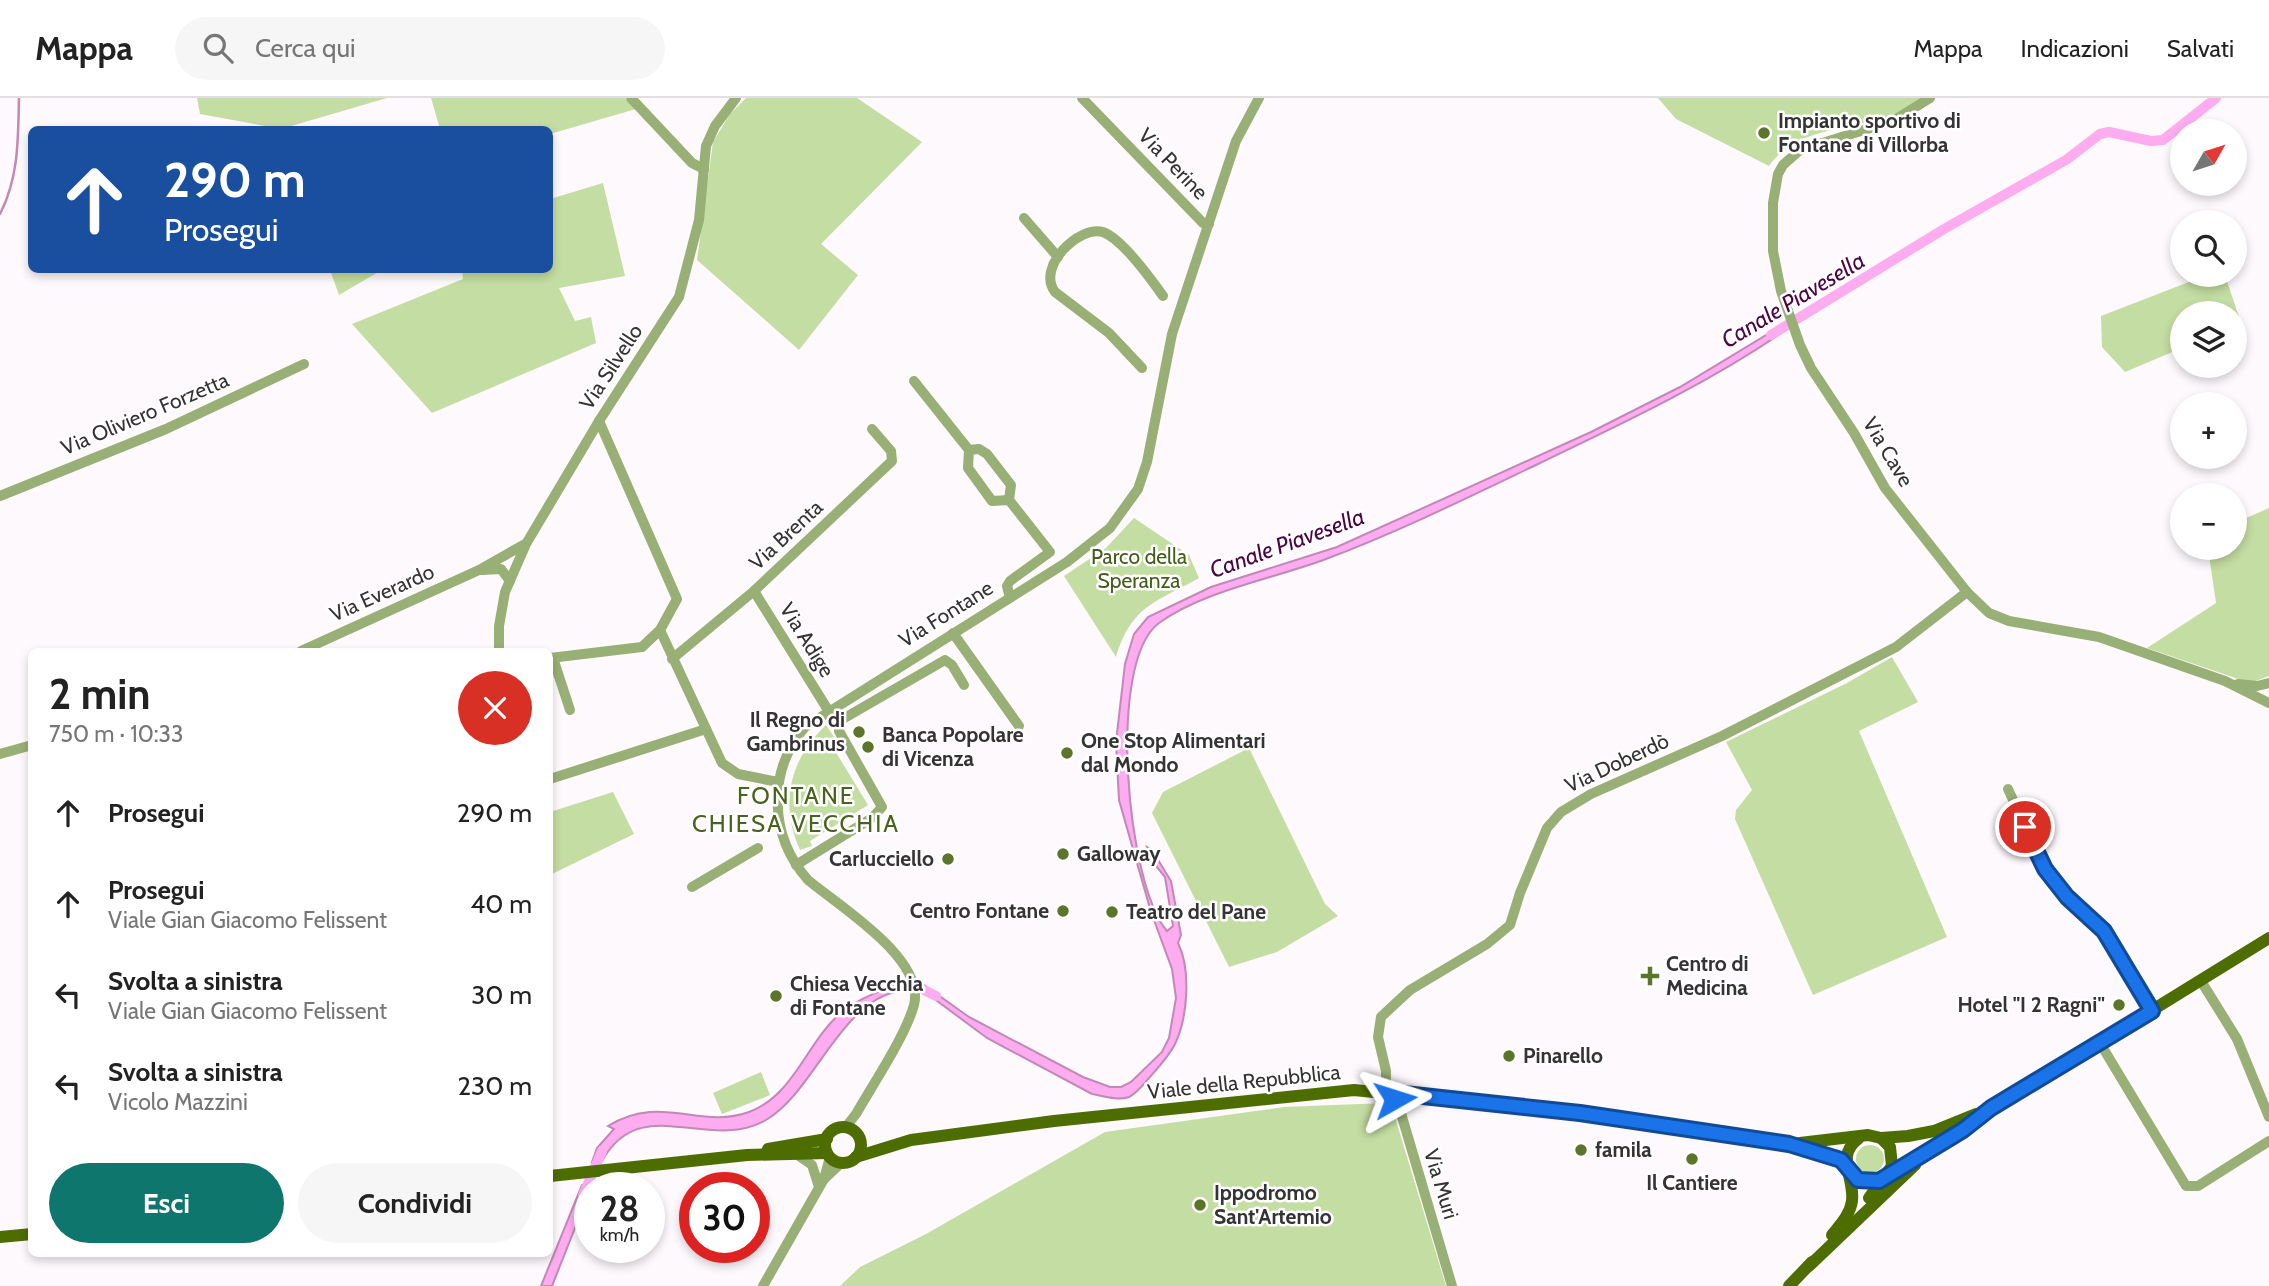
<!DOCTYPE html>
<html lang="it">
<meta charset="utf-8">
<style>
:root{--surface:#fff;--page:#f6f6f6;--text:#222;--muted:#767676;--line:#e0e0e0;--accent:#0f766e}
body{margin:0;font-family:Cabin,sans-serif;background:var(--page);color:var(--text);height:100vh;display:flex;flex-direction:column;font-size:26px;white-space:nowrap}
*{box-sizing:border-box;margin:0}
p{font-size:23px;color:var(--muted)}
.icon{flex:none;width:38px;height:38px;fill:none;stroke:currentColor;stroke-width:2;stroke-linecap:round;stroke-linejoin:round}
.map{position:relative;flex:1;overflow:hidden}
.drawer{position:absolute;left:28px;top:550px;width:525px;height:609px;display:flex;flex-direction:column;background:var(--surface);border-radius:10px;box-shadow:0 4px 10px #0003}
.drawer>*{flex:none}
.guide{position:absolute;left:28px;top:28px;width:525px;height:147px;border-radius:10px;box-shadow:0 4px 10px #0003;background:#1a4fa0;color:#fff;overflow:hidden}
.needle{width:46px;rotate:51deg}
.controls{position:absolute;left:2170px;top:21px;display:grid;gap:14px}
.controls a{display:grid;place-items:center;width:77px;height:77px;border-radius:50%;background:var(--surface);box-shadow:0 4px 10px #0003;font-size:35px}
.speed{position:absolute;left:574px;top:1074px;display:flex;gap:14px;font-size:35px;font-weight:700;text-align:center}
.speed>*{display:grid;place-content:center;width:91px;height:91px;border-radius:50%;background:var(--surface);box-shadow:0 4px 10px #0003;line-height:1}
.speed small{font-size:18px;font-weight:400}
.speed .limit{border:10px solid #d22;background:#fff;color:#111}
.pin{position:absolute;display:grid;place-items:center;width:60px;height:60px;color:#fff;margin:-30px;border:4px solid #fff;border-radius:50%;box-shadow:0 2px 7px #0007}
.me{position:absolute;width:77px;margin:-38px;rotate:84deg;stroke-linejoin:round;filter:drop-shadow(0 0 5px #0008)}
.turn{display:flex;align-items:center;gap:24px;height:147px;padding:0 21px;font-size:32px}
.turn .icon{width:91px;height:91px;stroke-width:2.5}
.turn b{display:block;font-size:49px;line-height:60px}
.round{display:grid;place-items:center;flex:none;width:74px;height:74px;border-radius:37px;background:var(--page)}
.headline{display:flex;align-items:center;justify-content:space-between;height:119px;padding:0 21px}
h1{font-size:42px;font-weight:700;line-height:52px}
.action{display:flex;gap:14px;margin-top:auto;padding:14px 21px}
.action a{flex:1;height:80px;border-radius:42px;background:var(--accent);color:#fff;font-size:28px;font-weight:700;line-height:80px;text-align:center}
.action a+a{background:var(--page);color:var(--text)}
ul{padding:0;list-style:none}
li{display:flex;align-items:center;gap:21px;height:91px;padding:0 21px}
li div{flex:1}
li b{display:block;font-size:26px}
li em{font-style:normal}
header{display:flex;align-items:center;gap:42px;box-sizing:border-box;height:98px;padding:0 35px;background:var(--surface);border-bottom:2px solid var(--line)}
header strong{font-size:33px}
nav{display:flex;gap:38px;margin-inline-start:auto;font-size:24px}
.search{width:490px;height:63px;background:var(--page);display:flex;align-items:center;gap:18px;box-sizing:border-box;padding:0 24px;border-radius:38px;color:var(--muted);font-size:26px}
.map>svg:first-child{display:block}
</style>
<header>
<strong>Mappa</strong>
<div class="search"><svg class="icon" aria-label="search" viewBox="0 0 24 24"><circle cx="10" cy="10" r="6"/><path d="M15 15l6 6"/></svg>Cerca qui</div>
<nav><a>Mappa</a><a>Indicazioni</a><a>Salvati</a></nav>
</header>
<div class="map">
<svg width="2269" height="1188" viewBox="0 0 2269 1188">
<rect width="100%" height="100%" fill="#fef9fd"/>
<g fill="#c4dda2">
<polygon points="197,0 387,0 281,31 200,16"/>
<polygon points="431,0 625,0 636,11 550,36 550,32 440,31"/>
<polygon points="746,0 857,0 922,44 821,146 858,177 799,252 697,162 713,44 730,16"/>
<path d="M 1658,0 L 1921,0 C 1913,5 1906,11 1898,15 C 1855,33 1797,27 1769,68 L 1676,21 Z"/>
<polygon points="603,85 625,178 559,190 575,223 591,219 596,245 432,315 352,226 463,181 462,172 550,172 550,101"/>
<polygon points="330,172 380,172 380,173 339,197"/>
<polygon points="2207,177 2225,177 2241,225 2235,228 2235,215 2182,215 2182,250 2125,274 2102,249 2101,218"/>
<polygon points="2269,410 2269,578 2250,585 2147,550 2216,505 2208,450 2235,450 2235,425"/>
<path d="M 1134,420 L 1189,457 L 1199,480 C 1155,505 1132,507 1116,559 L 1064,478 L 1106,450 Z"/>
<polygon points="1892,559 1918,604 1859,633 1947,839 1813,897 1735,721 1736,712 1752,692 1726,644 1847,585"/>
<path d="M 826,627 L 834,639 L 829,643 L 868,707 L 810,743 L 812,748 L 800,752 C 779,705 790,661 826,627 Z"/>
<polygon points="1249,650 1325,806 1338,818 1277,854 1229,869 1152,715 1163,694"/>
<polygon points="613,694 634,736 550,777 550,714"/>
<polygon points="761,974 770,997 722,1016 713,995"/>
<polygon points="1385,1005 1394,1016 1446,1188 840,1188 860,1169 926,1136 1105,1034 1284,1009"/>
<circle cx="1870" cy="1061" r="14"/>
</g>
<g fill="#fdacf0" stroke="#c188b8" stroke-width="2">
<path d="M 1781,228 L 1784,233 L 1780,236 C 1703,288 1621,326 1538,366 C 1469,399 1398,434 1326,461 C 1273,481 1205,492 1159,525 C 1106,564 1127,787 1167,833 L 1173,828 L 1165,779 L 1152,763 L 1147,749 L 1152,752 L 1171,783 L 1181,837 L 1178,845 C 1191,871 1188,919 1175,946 C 1169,958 1158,970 1149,980 C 1143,987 1137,995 1129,999 C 1118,1003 1103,998 1092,996 L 987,940 L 925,894 L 924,887 L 969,919 L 1083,979 L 1110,989 L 1121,989 L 1131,984 L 1162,954 L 1169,940 L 1176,900 L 1172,871 L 1151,814 L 1119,702 L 1116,644 L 1125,566 L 1134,536 L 1148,519 L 1211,489 L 1337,449 L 1591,334 L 1680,289 Z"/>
<path d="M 906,884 L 908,892 C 842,895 817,992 766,1022 C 708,1055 641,993 602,1063 L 592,1064 L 597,1050 L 614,1031 L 608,1028 C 661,995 700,1032 749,1014 C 795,997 807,942 843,913 C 861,899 885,891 906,884 Z"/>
<polygon points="582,1087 592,1087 552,1188 541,1188"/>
</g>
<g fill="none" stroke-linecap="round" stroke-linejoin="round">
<path stroke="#c188b8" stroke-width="2.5" d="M 0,116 C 19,79 18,41 19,0"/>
<g stroke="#fdacf0" stroke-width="10">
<polyline points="1771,237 1944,131 2066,62 2100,36 2109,34 2151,43 2163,42 2216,0"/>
<polyline points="894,890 914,887 936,898"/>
<polyline points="583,1097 602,1053"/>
</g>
<g stroke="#98b076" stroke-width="10">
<polyline points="631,0 692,65 704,71"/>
<polyline points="1082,0 1203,125 1209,126"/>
<polyline points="1930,0 1893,23 1800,52 1783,67 1778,76 1773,105 1773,153 1781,193 1800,247 1811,270 1854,335 1885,390 1967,494 1989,515 2009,523 2099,539 2225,583 2269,605"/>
<polyline points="1024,120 1058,159"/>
<path d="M 1142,270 L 1109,235 L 1055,194 C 1036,169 1079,127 1103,134 C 1122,141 1151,181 1163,198"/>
<polyline points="914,283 969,352"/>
<polygon points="979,351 987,356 1011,387 1009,402 992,403 968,370 969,352"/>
<polyline points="0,398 166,331 304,266"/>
<polyline points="1009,402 1050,454 1010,483 1007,488 1010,500"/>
<polyline points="482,472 501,471 510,483"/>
<polyline points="754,493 828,612"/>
<polyline points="660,532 722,665 738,676 778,684"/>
<polyline points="953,535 1019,628"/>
<polyline points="301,553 479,472 525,446"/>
<polyline points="499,553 499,528 505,494 526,446 599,323 679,199 699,122 706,48 715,28 736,0"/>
<polyline points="550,560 642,549 660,532 677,501 599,323"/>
<polyline points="553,560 570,612"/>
<polyline points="672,561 754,493 892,363 891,353 872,331"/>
<polyline points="2238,586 2257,588 2269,585"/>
<polyline points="0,656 32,647"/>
<polyline points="550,681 706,631"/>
<polyline points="2008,691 2045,771 2067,799 2104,833 2152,913"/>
<polyline points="796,767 872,720 882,709 839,633 841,622 945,562 952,567 964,587"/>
<polyline points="692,789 758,750"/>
<polyline points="2201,883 2237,941 2269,1019"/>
<polyline points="2100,945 2186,1088 2198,1088 2269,1043"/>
<polyline points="1386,995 1386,973 1378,939 1381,919 1410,892 1487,846 1510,827 1520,795 1547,730 1561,714 1591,696 1722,638 1896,549 1967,494"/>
<polyline points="1395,995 1452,1188"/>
<path d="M 845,1030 L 856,1016 C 873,986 905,939 914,907 C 926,861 839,808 808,782 C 769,738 767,673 805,629 L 1067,464 L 1110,430 L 1138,391 L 1147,364 L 1172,236 L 1236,43 L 1259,0"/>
<polyline points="796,1056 812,1067 819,1089"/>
<polyline points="824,1081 841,1065"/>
<polyline points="763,1188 824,1081 830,1059"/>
</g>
<g stroke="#4d6d00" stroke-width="12">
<circle cx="843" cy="1047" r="18"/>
<polyline points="1800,1045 1868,1037 1881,1040 1908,1038 1934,1033 1976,1016"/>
<polyline points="768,1051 827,1041"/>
<polyline points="856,1059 911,1042 1054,1023 1354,992 1580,1015 1789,1046 1834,1059 1847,1067"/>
<polyline points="1848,1072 1865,1085 1884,1080"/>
<polyline points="1890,1074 2269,840"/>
<polyline points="550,1078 747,1057 827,1055"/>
<polyline points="1869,1100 1892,1068 1890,1049 1881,1040"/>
<path d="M 1832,1137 C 1840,1127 1850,1117 1852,1103 C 1855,1080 1835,1058 1858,1041"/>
<polyline points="0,1139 32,1136"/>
<polyline points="1809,1168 1915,1067"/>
<polyline points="1789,1188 1812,1164"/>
</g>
</g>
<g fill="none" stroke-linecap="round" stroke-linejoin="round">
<g stroke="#114b97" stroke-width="18">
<polyline id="route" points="1395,1001 1395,995 1580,1015 1789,1046 1841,1062 1858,1082 1879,1083 1963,1032 1991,1010 2152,913 2104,833 2067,799 2045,771 2025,729"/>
</g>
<use href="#route" stroke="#1a73e8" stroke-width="12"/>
</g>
<g fill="#5b762b" stroke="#fff" stroke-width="2.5">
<circle cx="1764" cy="35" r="7"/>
<circle cx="859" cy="634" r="7"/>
<circle cx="868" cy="649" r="7"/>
<circle cx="1067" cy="655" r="7"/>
<circle cx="1063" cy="756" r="7"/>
<circle cx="948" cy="761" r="7"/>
<circle cx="1063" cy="813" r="7"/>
<circle cx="1112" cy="814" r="7"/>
<path d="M1646.5 867.5h7v7h7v7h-7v7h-7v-7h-7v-7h7z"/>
<circle cx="776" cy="898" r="7"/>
<circle cx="2119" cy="907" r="7"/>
<circle cx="1509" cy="958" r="7"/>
<circle cx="1581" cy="1052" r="7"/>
<circle cx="1692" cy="1061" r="7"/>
<circle cx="1200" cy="1107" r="7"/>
</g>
<g text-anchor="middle" stroke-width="5" stroke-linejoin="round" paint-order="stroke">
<g font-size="21" font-weight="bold" fill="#353335" stroke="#fff" text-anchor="start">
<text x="1778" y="30">Impianto sportivo di<tspan x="1778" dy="24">Fontane di Villorba</tspan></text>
<text x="845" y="629" text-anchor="end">Il Regno di<tspan x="845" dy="24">Gambrinus</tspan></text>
<text x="882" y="644">Banca Popolare<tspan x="882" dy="24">di Vicenza</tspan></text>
<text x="1081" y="650">One Stop Alimentari<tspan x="1081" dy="24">dal Mondo</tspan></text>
<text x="1077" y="763">Galloway</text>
<text x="934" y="768" text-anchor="end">Carlucciello</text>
<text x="1049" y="820" text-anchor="end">Centro Fontane</text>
<text x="1126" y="821">Teatro del Pane</text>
<text x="1666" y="873">Centro di<tspan x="1666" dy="24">Medicina</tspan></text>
<text x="790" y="893">Chiesa Vecchia<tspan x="790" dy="24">di Fontane</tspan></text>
<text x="2105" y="914" text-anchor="end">Hotel "I 2 Ragni"</text>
<text x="1523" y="965">Pinarello</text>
<text x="1595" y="1059">famila</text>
<text x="1692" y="1092" text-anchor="middle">Il Cantiere</text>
<text x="1214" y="1102">Ippodromo<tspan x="1214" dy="24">Sant'Artemio</tspan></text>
</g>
<g font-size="21" fill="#353335" stroke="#fff">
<text transform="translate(1173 66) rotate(46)" y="7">Via Perine</text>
<text transform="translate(611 269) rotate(-57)" y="7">Via Silvello</text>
<text transform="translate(145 316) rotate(-23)" y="7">Via Oliviero Forzetta</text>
<text transform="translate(1888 354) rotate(59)" y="7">Via Cave</text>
<text transform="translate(786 437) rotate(-43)" y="7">Via Brenta</text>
<text transform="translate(382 495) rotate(-24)" y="7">Via Everardo</text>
<text transform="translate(946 516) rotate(-32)" y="7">Via Fontane</text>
<text transform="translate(807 542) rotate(58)" y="7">Via Adige</text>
<text transform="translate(1617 665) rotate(-25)" y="7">Via Doberdò</text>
<text transform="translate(1244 984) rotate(-6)" y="7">Viale della Repubblica</text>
<text transform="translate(1441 1086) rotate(73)" y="7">Via Muri</text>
</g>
<g font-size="21" fill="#455c1c" stroke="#fff">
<text x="1139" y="466">Parco della<tspan x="1139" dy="24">Speranza</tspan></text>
</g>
<g font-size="23" font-style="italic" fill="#4c0446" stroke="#fff">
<text transform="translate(1793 202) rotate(-31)" y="8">Canale Piavesella</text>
<text transform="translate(1287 445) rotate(-20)" y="8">Canale Piavesella</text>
</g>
<g font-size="24" letter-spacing="2" fill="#49621c" stroke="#fff">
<text x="796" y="706">FONTANE<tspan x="796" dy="28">CHIESA VECCHIA</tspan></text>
</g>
</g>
</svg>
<div class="controls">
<a><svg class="needle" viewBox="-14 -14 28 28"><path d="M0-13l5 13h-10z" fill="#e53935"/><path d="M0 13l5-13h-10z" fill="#767676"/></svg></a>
<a><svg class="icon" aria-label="search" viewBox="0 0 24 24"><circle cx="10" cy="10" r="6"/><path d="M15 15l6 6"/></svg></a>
<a><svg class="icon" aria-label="layers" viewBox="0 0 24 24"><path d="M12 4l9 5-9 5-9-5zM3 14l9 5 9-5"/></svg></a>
<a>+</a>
<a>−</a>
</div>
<div class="speed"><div>28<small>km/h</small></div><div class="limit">30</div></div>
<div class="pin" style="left:2025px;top:729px;background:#d93025"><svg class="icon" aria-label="arrive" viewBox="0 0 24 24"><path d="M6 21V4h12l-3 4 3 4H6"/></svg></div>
<svg class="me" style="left:1395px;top:1001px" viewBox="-20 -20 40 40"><path d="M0-17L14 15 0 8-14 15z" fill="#1a73e8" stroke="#fff" stroke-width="4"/></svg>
<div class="guide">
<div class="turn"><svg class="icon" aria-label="ahead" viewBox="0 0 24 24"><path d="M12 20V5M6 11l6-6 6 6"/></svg><div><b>290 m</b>Prosegui</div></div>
</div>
<section class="drawer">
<div class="headline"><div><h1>2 min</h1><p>750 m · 10:33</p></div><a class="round" style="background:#d93025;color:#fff"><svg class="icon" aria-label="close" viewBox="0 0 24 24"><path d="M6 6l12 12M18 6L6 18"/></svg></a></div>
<ul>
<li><svg class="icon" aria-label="ahead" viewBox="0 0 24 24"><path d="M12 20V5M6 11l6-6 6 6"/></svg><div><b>Prosegui</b></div><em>290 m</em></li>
<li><svg class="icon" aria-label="ahead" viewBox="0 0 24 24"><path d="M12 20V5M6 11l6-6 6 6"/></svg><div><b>Prosegui</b><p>Viale Gian Giacomo Felissent</p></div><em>40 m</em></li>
<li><svg class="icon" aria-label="left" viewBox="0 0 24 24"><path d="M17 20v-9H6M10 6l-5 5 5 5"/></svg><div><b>Svolta a sinistra</b><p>Viale Gian Giacomo Felissent</p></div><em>30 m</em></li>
<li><svg class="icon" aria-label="left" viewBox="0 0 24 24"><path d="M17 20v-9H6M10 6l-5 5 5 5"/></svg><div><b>Svolta a sinistra</b><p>Vicolo Mazzini</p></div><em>230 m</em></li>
</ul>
<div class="action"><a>Esci</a><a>Condividi</a></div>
</section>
</div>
